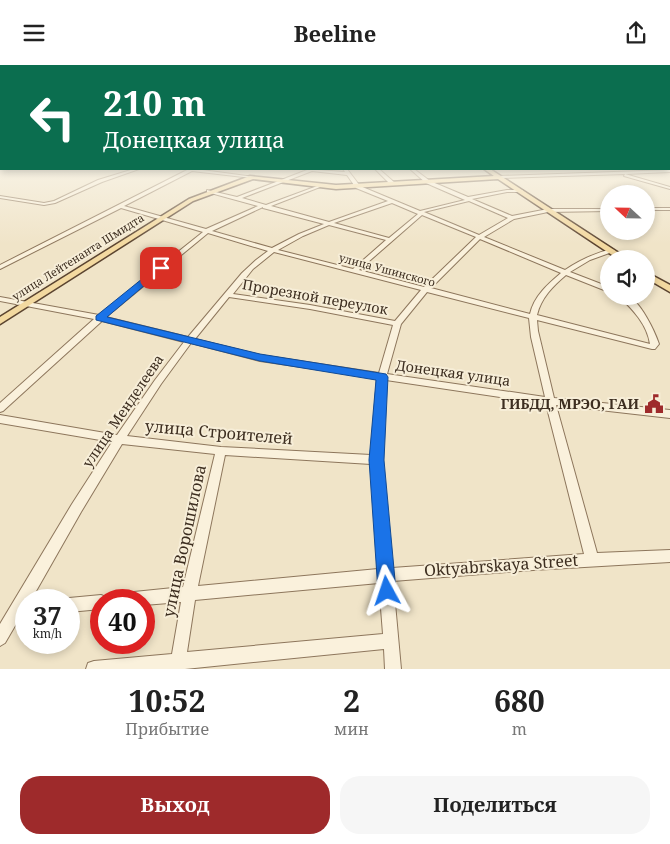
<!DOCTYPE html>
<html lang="ru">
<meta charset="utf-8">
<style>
:root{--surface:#fff;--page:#f6f6f6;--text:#222;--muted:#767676;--accent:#9e2a2b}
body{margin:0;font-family:"Noto Serif",serif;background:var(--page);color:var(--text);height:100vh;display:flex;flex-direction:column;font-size:19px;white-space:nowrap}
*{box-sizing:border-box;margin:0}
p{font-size:16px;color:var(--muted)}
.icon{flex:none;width:28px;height:28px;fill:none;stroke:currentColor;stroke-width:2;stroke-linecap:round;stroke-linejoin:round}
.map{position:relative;height:604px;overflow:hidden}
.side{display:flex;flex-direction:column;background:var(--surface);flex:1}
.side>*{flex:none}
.banner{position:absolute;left:0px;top:0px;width:670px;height:105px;box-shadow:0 2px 8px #0003;background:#0b6e4f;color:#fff;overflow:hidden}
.needle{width:32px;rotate:292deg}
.fabs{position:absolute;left:600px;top:120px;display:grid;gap:10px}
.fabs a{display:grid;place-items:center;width:55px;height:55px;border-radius:50%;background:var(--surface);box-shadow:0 2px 8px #0003;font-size:25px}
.speed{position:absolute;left:15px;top:524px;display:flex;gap:10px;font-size:25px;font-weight:700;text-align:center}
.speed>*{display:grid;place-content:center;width:65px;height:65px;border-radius:50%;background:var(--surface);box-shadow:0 2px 8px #0003;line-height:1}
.speed small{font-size:12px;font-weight:400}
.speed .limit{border:8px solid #d22;background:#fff;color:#111}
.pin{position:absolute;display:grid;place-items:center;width:42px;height:42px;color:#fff;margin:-21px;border-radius:10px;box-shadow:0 2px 8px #0006}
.me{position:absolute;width:55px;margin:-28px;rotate:355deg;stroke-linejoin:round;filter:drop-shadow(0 0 4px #0008)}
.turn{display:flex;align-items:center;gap:18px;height:105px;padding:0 20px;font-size:22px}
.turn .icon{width:65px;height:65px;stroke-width:2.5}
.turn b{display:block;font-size:35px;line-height:42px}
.eta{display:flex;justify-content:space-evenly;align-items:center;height:85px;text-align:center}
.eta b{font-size:30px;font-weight:700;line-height:35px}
.action{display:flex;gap:10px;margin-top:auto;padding:10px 20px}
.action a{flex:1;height:58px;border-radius:20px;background:var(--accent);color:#fff;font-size:20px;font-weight:700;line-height:58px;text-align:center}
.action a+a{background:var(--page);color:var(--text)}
header{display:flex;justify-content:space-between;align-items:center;height:65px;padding:0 20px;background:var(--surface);font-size:22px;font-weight:700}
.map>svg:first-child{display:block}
</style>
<header><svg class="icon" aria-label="menu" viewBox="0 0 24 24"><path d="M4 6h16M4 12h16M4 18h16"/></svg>Beeline<svg class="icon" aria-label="share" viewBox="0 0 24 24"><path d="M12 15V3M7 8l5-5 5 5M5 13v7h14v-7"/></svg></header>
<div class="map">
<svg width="670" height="604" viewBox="0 0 670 604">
<rect width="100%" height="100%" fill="#f0e4c8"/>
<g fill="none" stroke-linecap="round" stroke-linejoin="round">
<g stroke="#8d765c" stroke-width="2">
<g id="minor">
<polygon points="134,104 139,104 102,117 55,138 44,140 0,133 0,131 44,138 54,136 98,115"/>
<path d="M 185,104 L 195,104 L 254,112 L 252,113 L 192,106 L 124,141 L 206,164 L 258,141 L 207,127 L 207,125 L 237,132 L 307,105 L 304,104 L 345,107 L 343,104 L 347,104 L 360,121 L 420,146 L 465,135 L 426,118 L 410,104 L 414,104 L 430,116 L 468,132 L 507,125 L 523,125 L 521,127 L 507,127 L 472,134 L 512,151 L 548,144 L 609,144 L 609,146 L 548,147 L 514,154 L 484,172 L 565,205 C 580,195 595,188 612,184 L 615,186 L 590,195 L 570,207 L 609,222 L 609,227 L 566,210 C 553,221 541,233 537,250 L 650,279 C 647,259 633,245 619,231 C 621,231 624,230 627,231 C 640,235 655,267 659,279 L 655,284 L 652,284 L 537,255 L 538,266 L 554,333 L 670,345 L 670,353 L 556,340 L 597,488 L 670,485 L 670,497 L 533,505 L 393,516 L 401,604 L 385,604 L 384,584 L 185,604 L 86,604 L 88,598 L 94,596 L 172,589 L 181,537 L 144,540 L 144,535 L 117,535 L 119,530 L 124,528 L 183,522 L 215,389 L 122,379 L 81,447 L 31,535 L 26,535 L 26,542 L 5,578 L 0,581 L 0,559 L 72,439 L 112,377 L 0,358 L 0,350 L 117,370 L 155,315 L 184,277 L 102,256 L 3,346 L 0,347 L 0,338 L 94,254 L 0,236 L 0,232 L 99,250 L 203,167 L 121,143 L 2,203 L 0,204 L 0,200 L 187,105 ZM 312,106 L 347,110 L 356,123 L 388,136 L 329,157 L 271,141 L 320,122 L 320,120 L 266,140 L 242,133 ZM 469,136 L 508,153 L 479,170 L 424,147 ZM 392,138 L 418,149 L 389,173 L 334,158 ZM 263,142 L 263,143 L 324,159 L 299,169 L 272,183 L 212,166 ZM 422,150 L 476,172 L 424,222 L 359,205 ZM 329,160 L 386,175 L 353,204 L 278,185 L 303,171 ZM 208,168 L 268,186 L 256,195 L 242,208 L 188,272 L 106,252 ZM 480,174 L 561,208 C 548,219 534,231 530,249 L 431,223 ZM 274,187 L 421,225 L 395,256 L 310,240 L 233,229 L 253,204 ZM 427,227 L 529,253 L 531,272 L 545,332 L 387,309 L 401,259 ZM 229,232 L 310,244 L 393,260 L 379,308 L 260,290 L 195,274 ZM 191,278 L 260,296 L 377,313 L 371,390 L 221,382 L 127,371 L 161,319 ZM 386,315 L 546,339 L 584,489 L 392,503 L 381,395 ZM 225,390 L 371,399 L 378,504 L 198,521 ZM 379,518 L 383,569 L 187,587 L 195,535 Z"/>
<polygon points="375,104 379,104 395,118 395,120 391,120"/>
<polygon points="670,105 670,107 625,109 670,122 670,124 624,111 625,109 499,113 497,112 499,111"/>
<rect x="646" y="143" width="24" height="2"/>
<polygon points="101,530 106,532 107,535 101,535 101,544 69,547 69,535 64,535 69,533"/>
</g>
</g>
<g stroke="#5b4430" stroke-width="3">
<g id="major">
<polygon points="484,104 490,104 628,194 618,194 498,114 336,124 253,114 193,136 0,259 0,252 189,134 250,111 336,120 494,111"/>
<polygon points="646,207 670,220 670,227 646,213"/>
</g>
</g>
<use href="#minor" fill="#faf1dc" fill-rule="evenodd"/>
<use href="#major" fill="#f3d9a0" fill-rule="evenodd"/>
</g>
<linearGradient id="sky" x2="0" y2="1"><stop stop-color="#8fbad6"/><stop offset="0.53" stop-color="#f8f3e6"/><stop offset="1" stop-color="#f8f3e6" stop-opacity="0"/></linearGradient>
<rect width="670" height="179" fill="url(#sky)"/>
<polygon fill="#1a73e8" stroke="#114b97" points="158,201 165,203 107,252 260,289 386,309 388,312 384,395 396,526 394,532 387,535 381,532 378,526 369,395 376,315 260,296 96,255 96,251"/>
<defs>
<g id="civic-bare" transform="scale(1.5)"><path d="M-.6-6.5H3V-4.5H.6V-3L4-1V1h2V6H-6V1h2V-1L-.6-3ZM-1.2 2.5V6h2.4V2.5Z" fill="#9e2a2b" stroke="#f7eed8" stroke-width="2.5" paint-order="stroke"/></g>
</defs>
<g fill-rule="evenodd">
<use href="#civic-bare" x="654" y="339"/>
</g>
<g text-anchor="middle" stroke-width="4" stroke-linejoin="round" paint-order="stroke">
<g font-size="11" fill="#3d2e20" stroke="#f7eed8">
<text transform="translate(78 192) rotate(-32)" y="4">улица Лейтенанта Шмидта</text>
<text transform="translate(387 205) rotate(15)" y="4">улица Ушинского</text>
</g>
<g font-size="14" fill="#3d2e20" stroke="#f7eed8">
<text transform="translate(315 232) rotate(10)" y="5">Прорезной переулок</text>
<text transform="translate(453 308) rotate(8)" y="5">Донецкая улица</text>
<text transform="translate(123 346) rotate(-56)" y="5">улица Менделеева</text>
</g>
<g font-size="14" font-weight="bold" fill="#3d2e20" stroke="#f7eed8" text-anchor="end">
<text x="639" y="344">ГИБДД, МРЭО, ГАИ</text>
</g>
<g font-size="16" fill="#3d2e20" stroke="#f7eed8">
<text transform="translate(219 367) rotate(5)" y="6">улица Строителей</text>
<text transform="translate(184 476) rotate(-78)" y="6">улица Ворошилова</text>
<text transform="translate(501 500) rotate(-4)" y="6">Oktyabrskaya Street</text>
</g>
</g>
</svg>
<div class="fabs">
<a><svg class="needle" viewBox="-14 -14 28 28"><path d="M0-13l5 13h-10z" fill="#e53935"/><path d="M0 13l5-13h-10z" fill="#767676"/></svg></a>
<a><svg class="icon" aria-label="sound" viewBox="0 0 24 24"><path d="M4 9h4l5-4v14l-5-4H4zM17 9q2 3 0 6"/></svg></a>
</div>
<div class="speed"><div>37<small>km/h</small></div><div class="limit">40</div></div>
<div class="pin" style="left:161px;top:203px;background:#d93025"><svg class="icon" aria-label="arrive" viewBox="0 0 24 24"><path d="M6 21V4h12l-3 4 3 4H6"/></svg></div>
<svg class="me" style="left:387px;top:526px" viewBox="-20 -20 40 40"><path d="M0-17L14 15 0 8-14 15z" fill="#1a73e8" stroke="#fff" stroke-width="4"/></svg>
<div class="banner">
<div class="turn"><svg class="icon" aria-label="left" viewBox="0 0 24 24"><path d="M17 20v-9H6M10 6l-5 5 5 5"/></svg><div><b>210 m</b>Донецкая улица</div></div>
</div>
</div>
<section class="side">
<div class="eta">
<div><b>10:52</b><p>Прибытие</p></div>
<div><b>2</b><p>мин</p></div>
<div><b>680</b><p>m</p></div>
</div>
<div class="action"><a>Выход</a><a>Поделиться</a></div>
</section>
